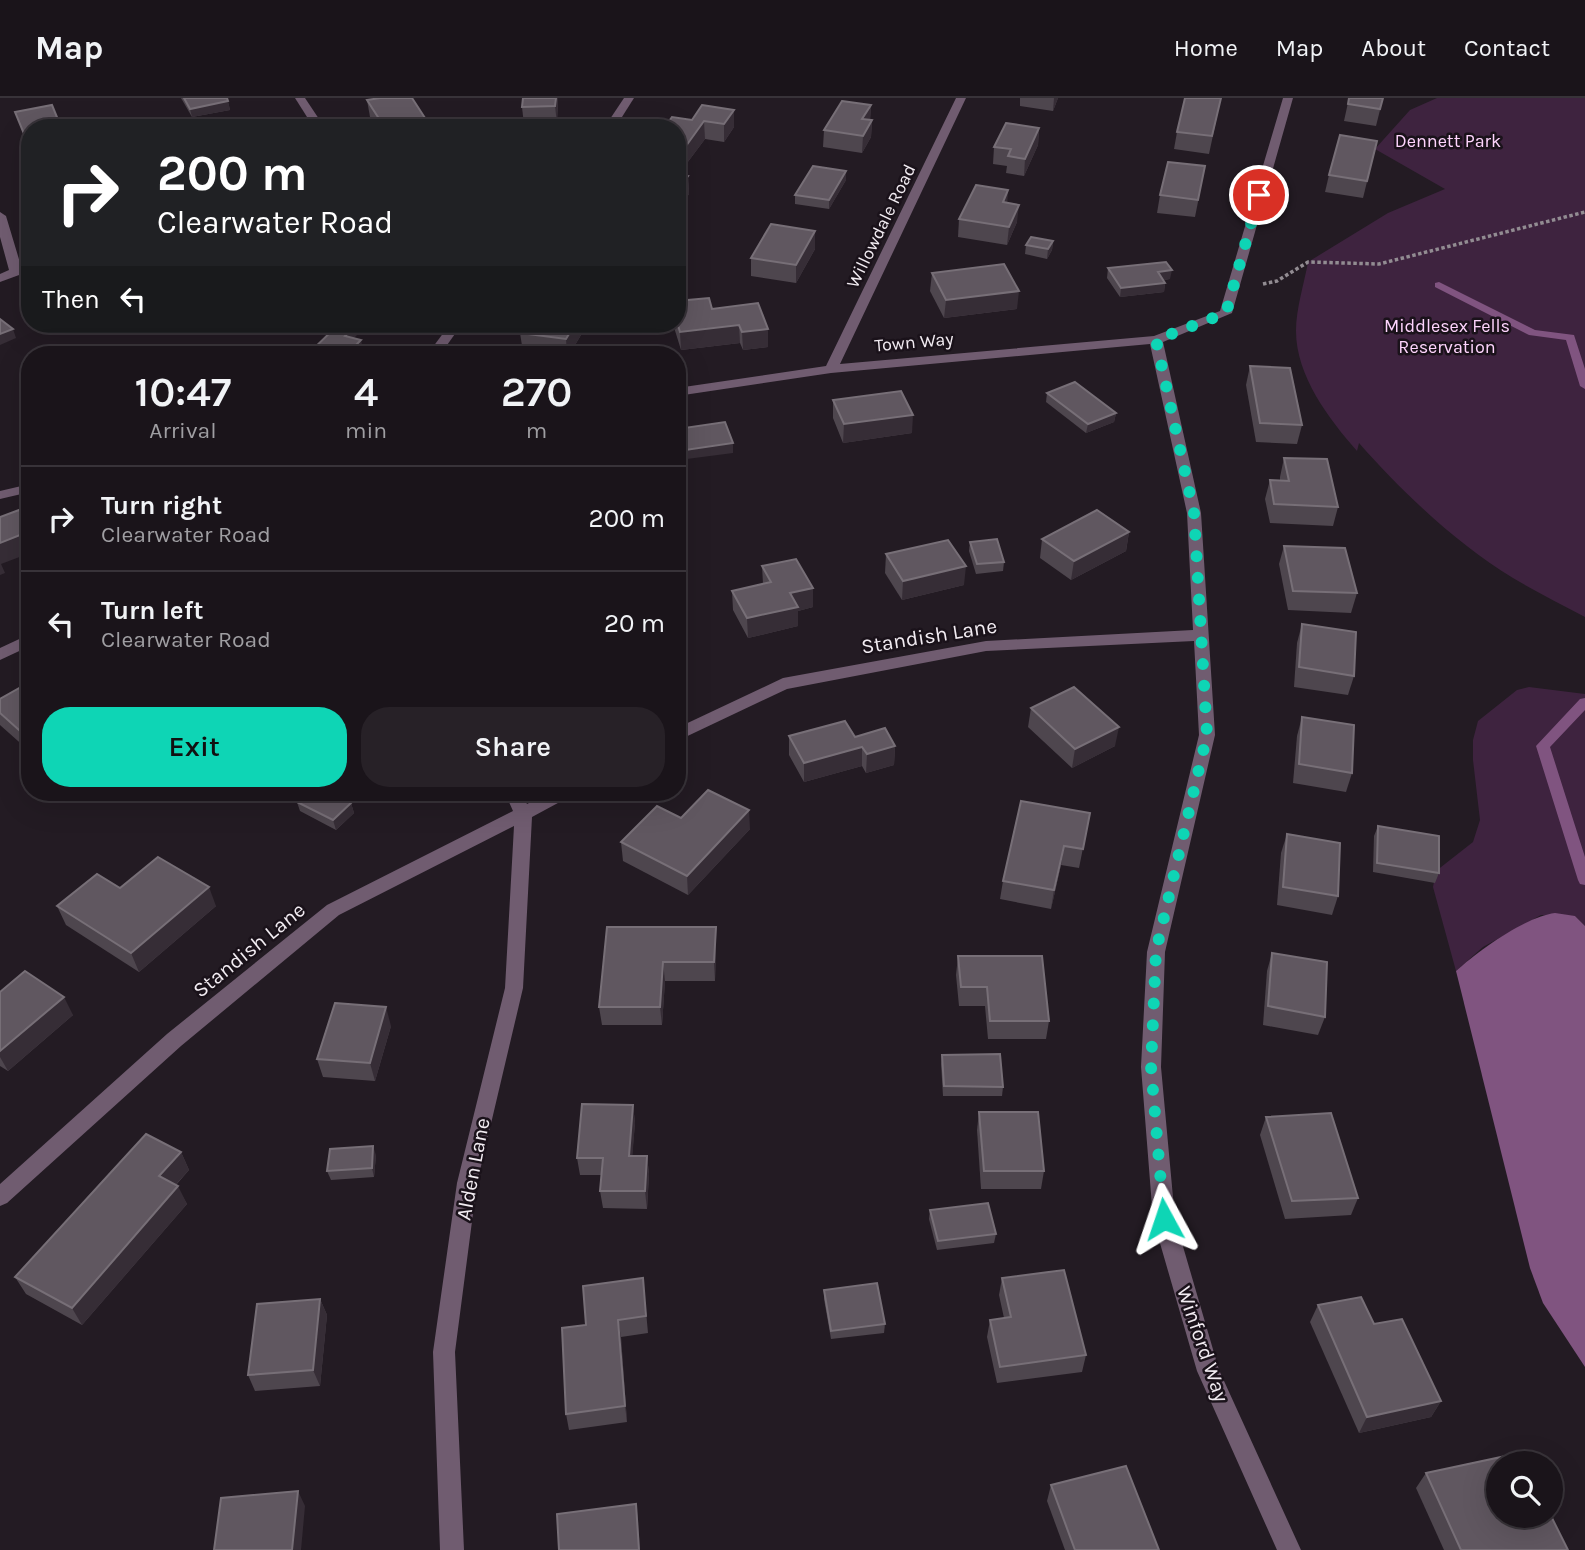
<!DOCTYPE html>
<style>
:root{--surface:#1a141a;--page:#272127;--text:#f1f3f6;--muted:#9f9ea2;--line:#383339;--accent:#0ed5b5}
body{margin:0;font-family:Karla,sans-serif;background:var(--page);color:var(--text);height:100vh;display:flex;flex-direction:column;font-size:26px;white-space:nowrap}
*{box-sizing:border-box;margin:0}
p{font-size:23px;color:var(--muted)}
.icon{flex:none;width:38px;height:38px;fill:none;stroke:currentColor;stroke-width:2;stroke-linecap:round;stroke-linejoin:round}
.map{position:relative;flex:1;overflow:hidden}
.details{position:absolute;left:21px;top:248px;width:665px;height:455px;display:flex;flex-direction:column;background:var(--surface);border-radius:28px;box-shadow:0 7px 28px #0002,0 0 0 2px var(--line)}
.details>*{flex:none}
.guide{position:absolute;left:21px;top:21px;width:665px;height:214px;border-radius:28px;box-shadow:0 7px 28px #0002,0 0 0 2px var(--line);background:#202124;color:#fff;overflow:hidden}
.tools{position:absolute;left:1486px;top:1353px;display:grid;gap:14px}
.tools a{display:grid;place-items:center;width:77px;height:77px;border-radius:50%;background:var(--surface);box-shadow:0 7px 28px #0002,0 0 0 2px var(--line);font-size:35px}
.pin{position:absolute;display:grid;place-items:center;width:60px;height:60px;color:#fff;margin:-30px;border:4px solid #fff;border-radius:50%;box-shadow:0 2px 7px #0007}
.me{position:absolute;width:77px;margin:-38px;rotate:355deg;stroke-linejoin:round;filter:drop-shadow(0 0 5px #0008)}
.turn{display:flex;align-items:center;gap:24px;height:147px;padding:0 21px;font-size:32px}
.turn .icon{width:91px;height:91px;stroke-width:2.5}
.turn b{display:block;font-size:49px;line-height:60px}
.then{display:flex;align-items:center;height:66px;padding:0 21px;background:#0003;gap:14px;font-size:26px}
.eta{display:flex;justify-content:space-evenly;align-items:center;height:119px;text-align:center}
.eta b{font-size:42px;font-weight:600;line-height:49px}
.button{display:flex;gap:14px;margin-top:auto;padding:14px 21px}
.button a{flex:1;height:80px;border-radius:28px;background:var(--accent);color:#111;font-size:28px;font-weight:600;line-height:80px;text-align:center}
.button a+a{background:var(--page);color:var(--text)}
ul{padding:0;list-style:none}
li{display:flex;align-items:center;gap:21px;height:105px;padding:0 21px;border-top:2px solid var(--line)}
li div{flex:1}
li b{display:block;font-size:26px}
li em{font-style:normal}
header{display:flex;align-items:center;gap:42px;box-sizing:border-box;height:98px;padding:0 35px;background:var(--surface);border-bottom:2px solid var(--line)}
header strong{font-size:33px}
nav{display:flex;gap:38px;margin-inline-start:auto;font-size:24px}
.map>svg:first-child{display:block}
</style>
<header>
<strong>Map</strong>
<nav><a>Home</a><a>Map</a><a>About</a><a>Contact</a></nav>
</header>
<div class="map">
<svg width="1585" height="1452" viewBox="0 0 1585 1452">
<rect width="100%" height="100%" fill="#231b23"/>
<g fill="#3e233f">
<path d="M 1437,0 L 1585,0 L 1585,519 C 1561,506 1536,494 1513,480 C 1458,447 1402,394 1359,345 L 1357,353 C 1329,321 1296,278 1296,233 C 1296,211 1304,186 1308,164 L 1388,115 L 1445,91 L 1375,51 L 1410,12 Z"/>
<polygon points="1529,589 1585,596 1585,828 1575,818 1541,817 1483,849 1456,873 1433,789 1436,773 1473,744 1480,722 1473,662 1473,642 1478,623 1517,592"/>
</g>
<path fill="#805480" d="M 1555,815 L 1575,818 L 1585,828 L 1585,1269 L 1543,1205 L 1530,1170 L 1456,873 C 1479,852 1525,819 1555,815 Z"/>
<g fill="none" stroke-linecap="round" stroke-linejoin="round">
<g fill="#805480" fill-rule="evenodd">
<polygon points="1439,184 1535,232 1574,237 1585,271 1585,291 1580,288 1566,242 1529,237 1435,189 1435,185"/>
<polygon points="1585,600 1585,612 1550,649 1585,759 1585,787 1580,786 1578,782 1536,648 1580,601"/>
</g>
<polyline stroke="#928c92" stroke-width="3.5" stroke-dasharray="3.5 2.5" stroke-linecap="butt" points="1263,186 1277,183 1308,164 1379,166 1585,114"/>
<g fill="#705c70" fill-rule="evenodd">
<polygon points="295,0 305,0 325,30 314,30"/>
<polygon points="624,0 634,0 615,30 604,30"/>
<polygon points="956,0 966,0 840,266 1154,238 1220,213 1283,0 1293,0 1232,215 1163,244 1201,415 1215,637 1165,854 1161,969 1175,1121 1219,1272 1301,1452 1277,1452 1197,1273 1153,1121 1141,969 1147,854 1199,637 1194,543 986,553 787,591 677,643 677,630 783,580 986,543 1193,532 1187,415 1150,246 831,275 677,298 677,290 826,268"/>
<polygon points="0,114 6,118 21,168 30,165 30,173 0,184 0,176 9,172 0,139"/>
<polygon points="450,226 462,226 440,257 427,257"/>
<polygon points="30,386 30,394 0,401 0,393"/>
<polygon points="30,536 30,548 0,562 0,550"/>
<polygon points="505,695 521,695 527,706 549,695 572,695 569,699 532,719 523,890 477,1085 455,1254 464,1452 440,1452 433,1254 457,1085 505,890 514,728 339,817 181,948 7,1105 0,1108 0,1086 167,936 327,807 513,713"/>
</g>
</g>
<g fill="#4e464e">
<polygon points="181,0 227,0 230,12 192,19"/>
<polygon points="558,0 557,25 524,27 522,9"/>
<polygon points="1020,0 1058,0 1053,13 1020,8"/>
<polygon points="1221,0 1209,56 1174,51 1177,34"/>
<polygon points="1349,0 1383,0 1376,28 1344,23"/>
<polygon points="367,2 427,23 428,30 377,30 370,19"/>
<polygon points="871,7 870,22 872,22 871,39 862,55 823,49 824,32"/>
<polygon points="734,12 734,29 724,44 705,41 687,65 677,64 677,30 692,22"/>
<polygon points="1039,30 1038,47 1024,78 1006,75 1007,68 993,66 994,49"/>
<polygon points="1377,43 1363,100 1325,94 1329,77"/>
<polygon points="1205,68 1195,119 1157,115 1160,97"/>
<polygon points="677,77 688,78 689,96 680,109 677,108"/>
<polygon points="846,82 829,111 795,106 795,97"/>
<polygon points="1007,105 1017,124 1007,147 958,139 959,121"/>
<polygon points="815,133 815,151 796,185 751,178 751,160"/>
<polygon points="1053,143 1052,152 1047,161 1025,156 1026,147"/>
<polygon points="1108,170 1170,181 1163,182 1165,185 1164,194 1120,199 1107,180"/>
<polygon points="932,175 1017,211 944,220 930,193"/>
<polygon points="758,205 768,249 743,252 740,245 681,252 673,226 677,226 712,211"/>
<polygon points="45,226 82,226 59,236"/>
<polygon points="526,226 615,226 612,230 587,227 569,257 550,257 523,254 520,235"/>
<polygon points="1250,268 1302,327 1297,346 1256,344 1246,287"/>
<polygon points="1047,295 1116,315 1114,324 1086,335 1046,304"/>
<polygon points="833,302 912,335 843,345 833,320"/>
<polygon points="1284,360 1338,409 1333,428 1270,425 1265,401 1270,382 1280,382 1280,379"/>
<polygon points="1129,434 1126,453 1071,482 1040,460 1042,441"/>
<polygon points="970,444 1004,464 1003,473 976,476 969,453"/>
<polygon points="1284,448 1357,495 1351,515 1288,512 1279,466"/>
<polygon points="886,456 964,487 902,502 885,475"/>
<polygon points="762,468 813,509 798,513 798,528 748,540 733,512 732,493 763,486"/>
<polygon points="1302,526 1354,578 1348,597 1294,589 1297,545"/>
<polygon points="30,584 30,650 27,651 0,627 0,601"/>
<polygon points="1031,610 1115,648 1072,670 1028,629"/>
<polygon points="1302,619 1352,675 1346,694 1293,685 1297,638"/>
<polygon points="789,638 855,639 895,648 894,667 866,675 862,668 804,684 789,657"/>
<polygon points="380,699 351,705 354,715 336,732 300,713 297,704"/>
<polygon points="1090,715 1079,770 1061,767 1051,811 1000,801 1003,783"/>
<polygon points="681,720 750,731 688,797 623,763 621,744"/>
<polygon points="1378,728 1439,775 1435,785 1373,774 1374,738"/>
<polygon points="1287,736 1338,798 1332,817 1277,807 1281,755"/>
<polygon points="120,790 216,808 139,874 66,827 57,808"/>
<polygon points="716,829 716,848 715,883 665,883 662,927 602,927 599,909"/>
<polygon points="1272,855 1325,919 1318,937 1263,927 1267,873"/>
<polygon points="958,858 1049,923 1046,941 988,941 985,908 959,908 956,877"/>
<polygon points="0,894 73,917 8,973 0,968"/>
<polygon points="391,928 375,983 323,979 317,961"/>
<polygon points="942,957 1003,989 1002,998 943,998 941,966"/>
<polygon points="633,1007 635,1025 632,1058 647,1058 649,1076 647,1111 603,1110 600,1093 601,1077 580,1077 577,1060"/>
<polygon points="979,1014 1044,1073 1041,1091 981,1091 977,1032"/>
<polygon points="1266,1019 1358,1100 1351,1117 1285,1121 1260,1037"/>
<polygon points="181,1054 189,1072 176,1087 187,1106 82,1227 26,1196 15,1179"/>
<polygon points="376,1057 374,1079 331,1082 327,1073"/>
<polygon points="930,1112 996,1136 994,1145 937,1152 929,1121"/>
<polygon points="643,1180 648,1235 621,1239 627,1324 569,1332 566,1316 586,1227"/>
<polygon points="1002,1180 1086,1257 1082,1274 997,1285 987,1239 990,1222 1004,1220 999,1197"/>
<polygon points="824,1192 885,1226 884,1235 831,1241 824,1201"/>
<polygon points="320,1201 327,1217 320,1288 255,1293 248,1277"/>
<polygon points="1318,1207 1374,1226 1441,1303 1431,1319 1359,1335 1310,1224"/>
<polygon points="1426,1375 1568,1452 1444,1452 1416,1390"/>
<polygon points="1051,1387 1159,1452 1065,1452 1047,1403"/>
</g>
<g fill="#362d36">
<polygon points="556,0 558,0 557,25 555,8"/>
<polygon points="1054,0 1058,0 1053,13"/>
<polygon points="228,3 230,12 192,19 190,11"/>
<polygon points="871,7 870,24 862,21"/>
<polygon points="734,12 734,29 724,44 724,26"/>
<polygon points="872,22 871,39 862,55 863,38"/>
<polygon points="427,23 428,30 393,30"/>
<polygon points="704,23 705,41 687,65 686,48"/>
<polygon points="1039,30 1038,47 1024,78 1025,61"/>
<polygon points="30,35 30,44 27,45 24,36"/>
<polygon points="846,73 846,82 829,111 829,102"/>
<polygon points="688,78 689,96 680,109 679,91"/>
<polygon points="1008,92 1007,110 1003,104"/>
<polygon points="1019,107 1017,124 1007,147 1009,129"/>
<polygon points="815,133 815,151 796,185 796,167"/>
<polygon points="1053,143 1052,152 1047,161 1048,151"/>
<polygon points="1172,172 1170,181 1156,183 1158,174"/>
<polygon points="1165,185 1164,194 1120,199 1121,190"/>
<polygon points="1019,193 1017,211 944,220 946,202"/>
<polygon points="55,226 82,226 59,236"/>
<polygon points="357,226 359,226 361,233 347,247 345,238"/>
<polygon points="575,226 587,227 569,257 567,257 566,241"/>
<polygon points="739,227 740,245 681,252 680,234"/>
<polygon points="13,231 16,240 0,247 0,236"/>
<polygon points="768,231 768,249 743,252 742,234"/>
<polygon points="361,242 363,251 357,257 346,257"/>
<polygon points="1116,315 1114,324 1086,335 1088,326"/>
<polygon points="913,317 912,335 843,345 844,326"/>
<polygon points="733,345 733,355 679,362 679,353"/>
<polygon points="30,433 30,455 1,466 5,475 0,477 0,445"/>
<polygon points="1129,434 1126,453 1071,482 1074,463"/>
<polygon points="966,468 964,487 902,502 903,483"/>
<polygon points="813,490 813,509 798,513 798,528 748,540 747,520 790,495"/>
<polygon points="30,626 30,650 27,651 19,632"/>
<polygon points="1119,629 1115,648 1072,670 1075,651"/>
<polygon points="895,648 894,667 866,675 867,656"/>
<polygon points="862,649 862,668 804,684 804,665"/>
<polygon points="350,695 380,695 380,699 341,707 338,697"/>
<polygon points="351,705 354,715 336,732 333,722"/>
<polygon points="749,712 750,731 688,797 687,778"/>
<polygon points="1064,748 1061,767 1051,811 1054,792"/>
<polygon points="209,789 216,808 139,874 131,855"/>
<polygon points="716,829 716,848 715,883 714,864"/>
<polygon points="663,864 665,883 662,927 660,909"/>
<polygon points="64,899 73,917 8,973 0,959 0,953"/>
<polygon points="386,909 391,928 375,983 370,965"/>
<polygon points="633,1007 635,1025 631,1076 629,1058"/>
<polygon points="373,1048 376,1057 374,1079 372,1070"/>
<polygon points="181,1054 189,1072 167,1096 159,1078"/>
<polygon points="647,1058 649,1076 647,1111 645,1093"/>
<polygon points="178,1088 187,1106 82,1227 72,1210"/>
<polygon points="320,1201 327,1217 320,1288 313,1272"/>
<polygon points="618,1222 621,1239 627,1324 625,1308"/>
<polygon points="1441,1303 1431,1319 1359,1335 1367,1319"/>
<polygon points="298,1393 305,1408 301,1452 292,1452"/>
<polygon points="636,1406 638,1421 640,1452 639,1452"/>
</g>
<g fill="#605760" stroke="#776f77" stroke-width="2">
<polygon points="184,0 227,0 228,3 190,11"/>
<polygon points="380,0 412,0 427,23 393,30 385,30 367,2"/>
<polygon points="523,0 556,0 555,8 522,9"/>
<polygon points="1185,0 1221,0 1212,38 1177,34"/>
<polygon points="1349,0 1383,0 1380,11 1348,6"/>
<polygon points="842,3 871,7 862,21 872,22 863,38 824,32"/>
<polygon points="52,7 61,29 30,30 30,35 24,36 15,14"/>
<polygon points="702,7 734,12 724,26 704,23 686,48 677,46 677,30 664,30 672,19 692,22"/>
<polygon points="1006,25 1039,30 1025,61 1008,58 1011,51 994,49"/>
<polygon points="1340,37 1377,43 1367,83 1329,77"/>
<polygon points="1168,64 1205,68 1198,102 1160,97"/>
<polygon points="813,68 846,73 829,102 795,97"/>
<polygon points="677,77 688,78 679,91 677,91"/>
<polygon points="976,87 1008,92 1003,104 1019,107 1009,129 959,121"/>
<polygon points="771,126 815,133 796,167 751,160"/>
<polygon points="1031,139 1053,143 1048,151 1026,147"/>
<polygon points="1166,164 1172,172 1158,174 1165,185 1121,190 1108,170"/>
<polygon points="1004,166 1019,193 946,202 932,175"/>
<polygon points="709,200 712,211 758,205 768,231 742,234 739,227 680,234 677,224 677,203"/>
<polygon points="0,221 13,231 0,236"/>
<polygon points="339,226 357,226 345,238 361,242 346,257 307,257"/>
<polygon points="526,226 575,226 566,241 520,235"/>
<polygon points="1250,268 1290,270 1302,327 1260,325"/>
<polygon points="1075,284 1116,315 1088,326 1047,295"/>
<polygon points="901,293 913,317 844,326 833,302"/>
<polygon points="725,324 733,345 679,353 677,348 677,331"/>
<polygon points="1284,360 1327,361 1338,409 1274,406 1270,382 1289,383"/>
<polygon points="19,412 30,425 30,433 0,445 0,419"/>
<polygon points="1097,412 1129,434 1074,463 1042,441"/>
<polygon points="997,441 1004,464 977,466 970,444"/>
<polygon points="948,442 966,468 903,483 886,456"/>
<polygon points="1284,448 1345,450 1357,495 1293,493"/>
<polygon points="796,461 813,490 790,495 798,509 747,520 732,493 771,484 762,468"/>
<polygon points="1302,526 1356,534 1354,578 1299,569"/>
<polygon points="30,584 30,626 19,632 0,615 0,601"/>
<polygon points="1074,589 1119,629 1075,651 1031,610"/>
<polygon points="1302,619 1354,627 1352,675 1299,666"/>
<polygon points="845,623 855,639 885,630 895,648 867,656 862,649 804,665 789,638"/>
<polygon points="708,692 749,712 687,778 621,744 657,708 681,720"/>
<polygon points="307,695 331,695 351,705 333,722 297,704"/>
<polygon points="1021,703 1090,715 1083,751 1064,748 1054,792 1003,783"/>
<polygon points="1378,728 1439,738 1439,775 1377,765"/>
<polygon points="1287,736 1340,745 1338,798 1283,789"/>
<polygon points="158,759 209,789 131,855 57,808 97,776 120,790"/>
<polygon points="607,829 716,829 714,864 663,864 660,909 599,909"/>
<polygon points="1272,855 1327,864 1325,919 1268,908"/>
<polygon points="958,858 1042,858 1049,923 990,923 987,889 961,889"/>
<polygon points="25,873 64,899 0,953 0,894"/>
<polygon points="335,905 386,909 370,965 317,961"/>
<polygon points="1000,956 1003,989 944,988 942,957"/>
<polygon points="582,1006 633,1007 629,1058 647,1058 645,1093 600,1093 603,1060 577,1060"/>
<polygon points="979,1014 1038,1014 1044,1073 984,1073"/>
<polygon points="1331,1015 1358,1100 1292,1103 1266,1019"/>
<polygon points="146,1036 181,1054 159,1078 178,1088 72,1210 15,1179"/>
<polygon points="373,1048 372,1070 327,1073 330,1051"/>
<polygon points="988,1105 996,1136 938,1143 930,1112"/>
<polygon points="1064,1172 1086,1257 1000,1269 990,1222 1011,1219 1002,1180"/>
<polygon points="643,1180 646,1218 618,1222 625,1308 566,1316 562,1230 586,1227 583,1188"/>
<polygon points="877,1185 885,1226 831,1233 824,1192"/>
<polygon points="1361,1199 1374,1226 1402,1221 1441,1303 1367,1319 1318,1207"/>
<polygon points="320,1201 313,1272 248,1277 257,1206"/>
<polygon points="1520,1355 1525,1365 1498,1365 1498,1418 1550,1418 1550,1416 1568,1452 1461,1452 1426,1375"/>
<polygon points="1126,1368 1159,1452 1075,1452 1051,1387"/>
<polygon points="298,1393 292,1452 214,1452 221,1400"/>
<polygon points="636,1406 639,1452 559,1452 557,1416"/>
</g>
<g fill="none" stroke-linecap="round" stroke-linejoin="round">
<polyline stroke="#0ed5b5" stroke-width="12" stroke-dasharray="0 21.6" points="1164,1121 1151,969 1156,853 1207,637 1194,415 1156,242 1226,215 1259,97"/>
</g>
<g text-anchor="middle" stroke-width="5" stroke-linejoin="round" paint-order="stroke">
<g font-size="18" fill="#fed4fd" stroke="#1a121a">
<text x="1448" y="49">Dennett Park</text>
<text x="1447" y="234">Middlesex Fells<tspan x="1447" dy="21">Reservation</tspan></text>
</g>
<g font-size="18" fill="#f2ecf2" stroke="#1a121a">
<text transform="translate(881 128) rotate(-64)" y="6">Willowdale Road</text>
<text transform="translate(914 244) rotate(-5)" y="6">Town Way</text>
</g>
<g font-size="21" fill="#f2ecf2" stroke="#1a121a">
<text transform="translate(929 538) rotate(-9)" y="7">Standish Lane</text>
<text transform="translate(249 852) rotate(-39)" y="7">Standish Lane</text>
<text transform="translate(473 1071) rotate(-79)" y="7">Alden Lane</text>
<text transform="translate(1203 1246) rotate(71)" y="7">Winford Way</text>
</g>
</g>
</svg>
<div class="tools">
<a><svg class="icon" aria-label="search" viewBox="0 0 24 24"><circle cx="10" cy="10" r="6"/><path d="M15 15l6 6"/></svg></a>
</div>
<div class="pin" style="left:1259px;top:97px;background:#d93025"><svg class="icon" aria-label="arrive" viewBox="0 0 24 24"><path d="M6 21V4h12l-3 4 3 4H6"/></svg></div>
<svg class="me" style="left:1164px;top:1121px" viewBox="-20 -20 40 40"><path d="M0-17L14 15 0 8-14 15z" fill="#0ed5b5" stroke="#fff" stroke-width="4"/></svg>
<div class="guide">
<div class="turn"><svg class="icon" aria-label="right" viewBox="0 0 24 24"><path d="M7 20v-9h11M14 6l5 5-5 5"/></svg><div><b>200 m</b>Clearwater Road</div></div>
<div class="then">Then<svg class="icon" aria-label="left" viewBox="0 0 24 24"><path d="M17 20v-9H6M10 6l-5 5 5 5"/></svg></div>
</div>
<section class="details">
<div class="eta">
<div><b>10:47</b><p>Arrival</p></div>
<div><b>4</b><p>min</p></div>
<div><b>270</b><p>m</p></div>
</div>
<ul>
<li><svg class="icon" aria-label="right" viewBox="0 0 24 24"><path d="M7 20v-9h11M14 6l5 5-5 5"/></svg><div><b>Turn right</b><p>Clearwater Road</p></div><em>200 m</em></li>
<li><svg class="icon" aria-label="left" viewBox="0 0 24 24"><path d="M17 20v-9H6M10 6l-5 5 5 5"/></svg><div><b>Turn left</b><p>Clearwater Road</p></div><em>20 m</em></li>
</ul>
<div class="button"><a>Exit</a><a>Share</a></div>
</section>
</div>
